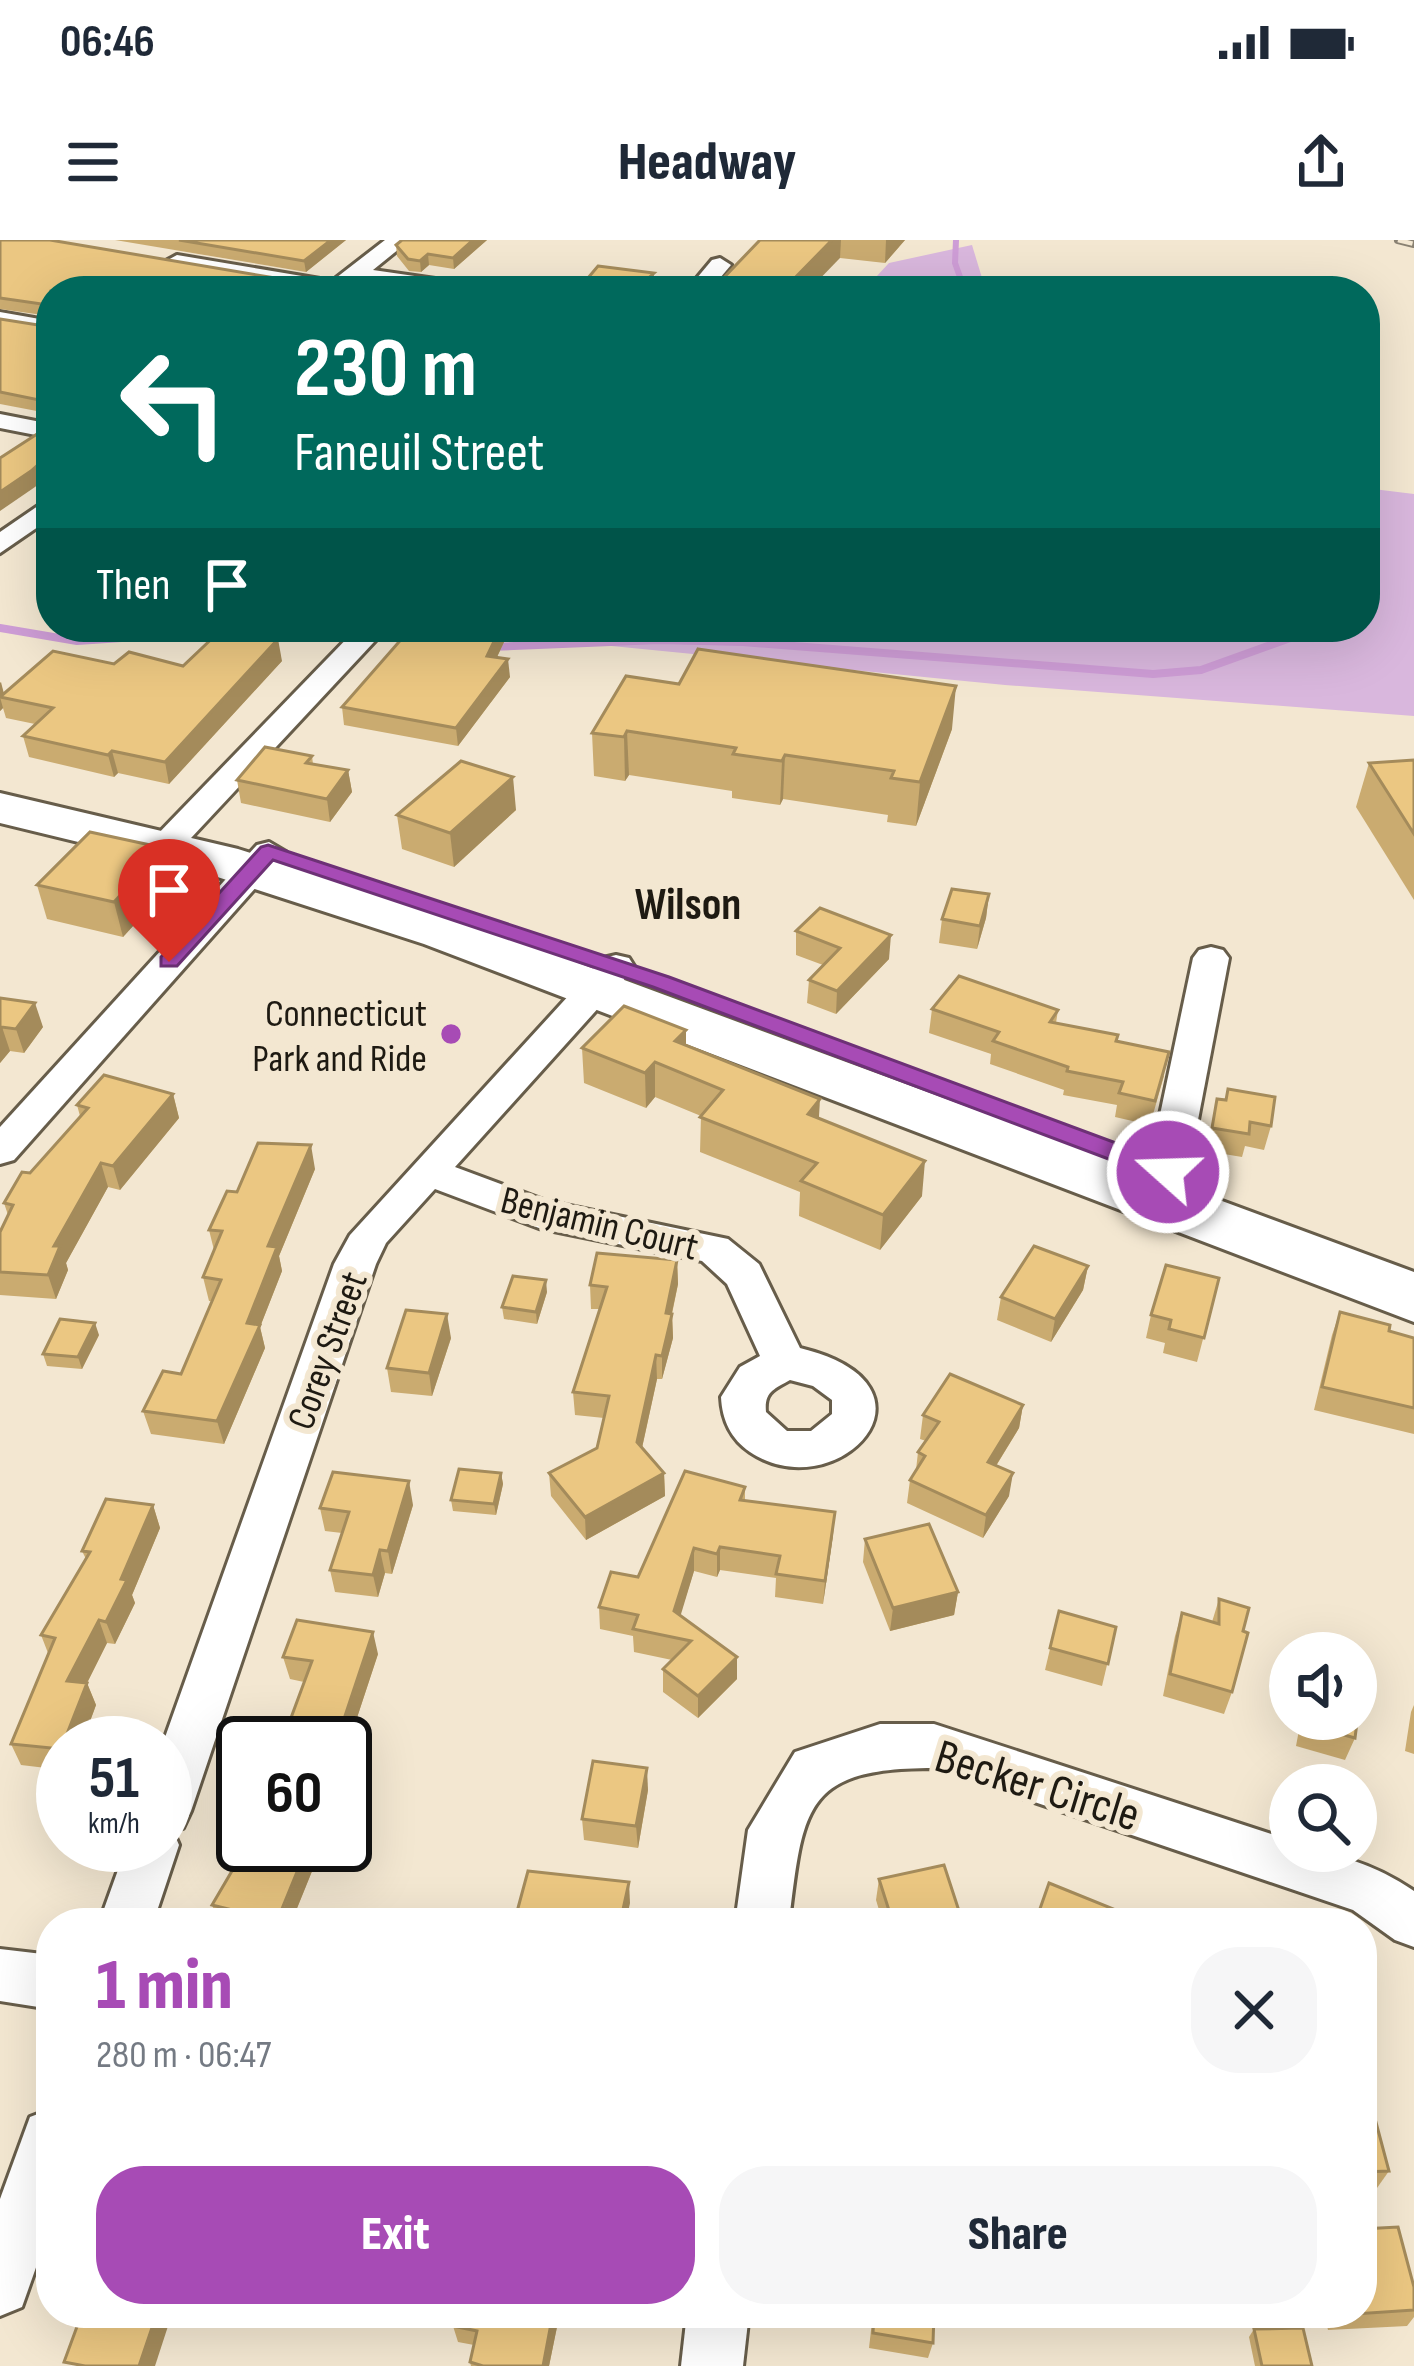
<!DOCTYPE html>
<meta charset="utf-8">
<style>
:root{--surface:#fff;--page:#f6f6f7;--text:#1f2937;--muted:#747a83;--accent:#a74bb5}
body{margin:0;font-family:"Sofia Sans Condensed",sans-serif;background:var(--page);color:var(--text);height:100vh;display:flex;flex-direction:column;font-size:45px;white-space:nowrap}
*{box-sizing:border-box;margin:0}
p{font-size:39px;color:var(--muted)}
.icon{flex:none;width:66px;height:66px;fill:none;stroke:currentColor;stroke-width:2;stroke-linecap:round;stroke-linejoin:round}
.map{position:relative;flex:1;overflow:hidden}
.side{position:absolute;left:36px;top:1668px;width:1341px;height:420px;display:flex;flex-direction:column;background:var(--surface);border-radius:48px;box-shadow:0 12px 48px #0002}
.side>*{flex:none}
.guide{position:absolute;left:36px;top:36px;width:1344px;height:366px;border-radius:48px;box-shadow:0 12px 48px #0002;background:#00695c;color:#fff;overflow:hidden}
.buttons{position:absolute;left:1269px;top:1392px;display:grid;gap:24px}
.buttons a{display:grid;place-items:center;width:108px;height:108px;border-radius:50%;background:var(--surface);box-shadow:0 12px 48px #0002;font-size:60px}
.speed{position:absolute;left:36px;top:1476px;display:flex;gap:24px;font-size:60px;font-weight:700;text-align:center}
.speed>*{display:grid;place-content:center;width:156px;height:156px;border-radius:50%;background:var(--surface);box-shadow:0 12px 48px #0002;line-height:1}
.speed small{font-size:30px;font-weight:400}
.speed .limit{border:6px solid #111;border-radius:18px;background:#fff;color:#111}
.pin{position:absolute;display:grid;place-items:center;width:102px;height:102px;color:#fff;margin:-123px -51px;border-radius:50% 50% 50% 0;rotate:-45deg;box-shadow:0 0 12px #0007}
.pin .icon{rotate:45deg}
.me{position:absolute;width:132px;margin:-66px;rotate:290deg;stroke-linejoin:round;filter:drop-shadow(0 0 9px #0008)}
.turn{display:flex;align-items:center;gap:42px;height:252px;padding:0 60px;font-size:54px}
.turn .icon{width:156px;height:156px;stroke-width:2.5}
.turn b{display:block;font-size:84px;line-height:102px}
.then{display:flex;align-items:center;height:114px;padding:0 60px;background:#0003;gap:24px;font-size:45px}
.round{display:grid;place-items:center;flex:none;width:126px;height:126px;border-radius:48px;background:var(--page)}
.overview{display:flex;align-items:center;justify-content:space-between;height:204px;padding:0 60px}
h1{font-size:72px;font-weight:800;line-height:90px;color:var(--accent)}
.cta{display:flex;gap:24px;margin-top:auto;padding:24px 60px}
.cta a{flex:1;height:138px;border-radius:48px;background:var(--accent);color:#fff;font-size:48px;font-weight:800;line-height:138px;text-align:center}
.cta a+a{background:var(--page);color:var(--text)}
.status{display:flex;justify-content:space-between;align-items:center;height:84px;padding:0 60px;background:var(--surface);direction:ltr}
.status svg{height:33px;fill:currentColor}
header{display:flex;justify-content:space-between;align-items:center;height:156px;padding:0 60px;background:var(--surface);font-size:54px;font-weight:800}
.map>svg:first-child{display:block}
</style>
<div class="status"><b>06:46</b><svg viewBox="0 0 49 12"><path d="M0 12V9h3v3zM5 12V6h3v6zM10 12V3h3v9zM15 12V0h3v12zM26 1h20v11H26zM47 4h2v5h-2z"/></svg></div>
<header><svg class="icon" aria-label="menu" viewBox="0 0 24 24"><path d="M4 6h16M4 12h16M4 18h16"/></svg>Headway<svg class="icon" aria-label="share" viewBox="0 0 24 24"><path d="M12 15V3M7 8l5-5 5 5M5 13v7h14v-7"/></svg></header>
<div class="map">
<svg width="1414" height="2126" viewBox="0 0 1414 2126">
<rect width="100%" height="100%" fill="#f3e7d1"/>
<g fill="#d9b7dd">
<polygon points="972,5 986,51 863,51 889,23"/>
<polygon points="1365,248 1414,254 1414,476 1005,445 571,402 583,387 1365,387"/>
</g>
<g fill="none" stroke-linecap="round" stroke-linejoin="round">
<polyline stroke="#ce9dd6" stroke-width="6" points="956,0 955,23 965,51"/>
<g stroke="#ce9dd6" stroke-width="8">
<polyline points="0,388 77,401 196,393 346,393"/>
<polyline points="490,407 659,400 743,402 1153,434 1201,430 1293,397 1304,387"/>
</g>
<g stroke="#675d4a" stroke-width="6">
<g id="minor">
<path d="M 385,0 L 410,0 L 373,30 L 470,44 L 481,51 L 425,51 L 358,41 C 326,66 219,35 177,27 L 166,21 L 177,15 L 332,41 Z"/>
<polygon points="720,18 731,25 709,51 686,51 712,20"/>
<polygon points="0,72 51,81 51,95 0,86"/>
<polygon points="0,174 51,184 51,198 0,188"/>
<polygon points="51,257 51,278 0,313 0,292"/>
<polygon points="358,387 388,387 177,613 153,613 148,606 153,599"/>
<polygon points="269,602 286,612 281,619 14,920 0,924 0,887 257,605"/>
<polygon points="1211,707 1223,710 1229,718 1188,932 1182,942 1168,946 1154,942 1148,932 1193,718 1199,710"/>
<path d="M 616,715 L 629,718 L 634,726 L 629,734 L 455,927 L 546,961 L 728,999 L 759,1024 L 800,1108 C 956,1146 836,1270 750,1212 C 731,1199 722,1180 721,1157 L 740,1127 L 760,1116 L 727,1044 L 702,1021 L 539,988 L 435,949 L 386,1003 L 376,1024 L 191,1571 L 183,1588 L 173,1591 L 179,1605 L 153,1683 L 99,1683 L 127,1605 L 165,1605 L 163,1503 L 334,1024 L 350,995 L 603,718 ZM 790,1140 L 813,1146 L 832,1160 L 832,1174 L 811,1191 L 787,1191 L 766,1172 C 764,1152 774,1149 790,1140 Z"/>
<path d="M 880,1484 L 934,1484 L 1290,1600 L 1290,1611 C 1336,1611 1376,1625 1414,1651 L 1414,1707 L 1395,1700 L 1353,1670 L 934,1528 C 804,1528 803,1567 789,1683 L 735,1683 L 748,1590 L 795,1512 Z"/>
<polygon points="0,1709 51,1715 51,1769 0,1761"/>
<polygon points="51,1869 51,1985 22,2067 0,2076 0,1959 30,1877"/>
<polygon points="687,2073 749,2073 743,2126 681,2126"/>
</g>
</g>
<g stroke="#675d4a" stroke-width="6">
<polygon id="primary" points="0,553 238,609 462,680 1414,1032 1414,1082 424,704 202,632 0,583"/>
</g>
<use href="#minor" fill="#fff" fill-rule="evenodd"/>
<use href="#primary" fill="#fff" fill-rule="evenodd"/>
<g stroke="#898172" stroke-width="8">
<polyline id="rail" points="1398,0 1414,4"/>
</g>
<use href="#rail" stroke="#f3e7d1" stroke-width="4.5" stroke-dasharray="15" stroke-linecap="butt"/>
</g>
<g fill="#caab70">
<polygon points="0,0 281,39 283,50 50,76 0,69"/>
<polygon points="115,0 346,0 306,32"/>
<polygon points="487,0 454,29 429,25 421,32 409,31 397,16 396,5"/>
<polygon points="760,0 905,0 885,23 840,18"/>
<polygon points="0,79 51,87 42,172 0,164"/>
<polygon points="51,297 51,323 45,322 41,305"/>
<polygon points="511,387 497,417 510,437 458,506 344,485 342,467"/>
<polygon points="282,421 169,544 118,533 114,537 29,517 23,496 35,484 6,478 3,468 0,471 0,442 4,454 114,424 183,426"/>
<polygon points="626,436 952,489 916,586 887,582 888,575 783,559 780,565 732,558 732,551 629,535 625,541 594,536 592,493"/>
<polygon points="312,516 313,524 348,530 352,552 330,582 241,563 237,540"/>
<polygon points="1414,520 1414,660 1356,567 1369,523"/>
<polygon points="516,570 454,627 402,609 397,575"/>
<polygon points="172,643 123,697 47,679 37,645"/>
<polygon points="989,654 986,678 977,709 939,703 942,679"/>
<polygon points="796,691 889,719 836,774 807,763 809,740 823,725 796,715"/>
<polygon points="0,758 43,787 24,813 10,811 0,823"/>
<polygon points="932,769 1058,770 1056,783 1117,801 1164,836 1150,885 1115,877 1117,865 1063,855 1064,850 990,824 991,814 929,793"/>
<polygon points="686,806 819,879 922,956 880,1010 799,976 800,952 700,912 701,876 655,857 646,868 584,843 582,808"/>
<polygon points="1228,849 1271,886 1264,910 1245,906 1242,917 1206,911 1217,859 1225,860"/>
<polygon points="173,854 179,878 120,950 108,947 66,1023 68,1030 56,1059 0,1055 0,1032 8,975 4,963 80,876 77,865"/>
<polygon points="315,929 279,1016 282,1031 260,1087 265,1108 224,1204 151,1194 143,1171 181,1134 212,1061 209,1061 203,1037 214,1010 209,990 237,952"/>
<polygon points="677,1020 678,1044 672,1074 673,1098 662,1139 657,1139 642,1208 664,1233 665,1256 586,1300 551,1256 549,1233 597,1208 604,1178 575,1175 573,1152 600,1069 591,1069 590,1045"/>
<polygon points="1088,1026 1083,1050 1051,1102 997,1080 1001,1057"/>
<polygon points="1219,1038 1197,1122 1163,1113 1165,1103 1146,1098 1151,1075"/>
<polygon points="547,1052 537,1084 504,1079 502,1067"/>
<polygon points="1340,1072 1389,1091 1414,1098 1414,1194 1314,1170 1332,1095"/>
<polygon points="99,1095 82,1129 47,1126 43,1114"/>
<polygon points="451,1098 432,1156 391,1152 387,1128"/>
<polygon points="1023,1165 1019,1188 996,1226 1009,1256 983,1298 907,1263 910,1240 916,1230 918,1212 926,1201 920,1199 923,1175"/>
<polygon points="501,1233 503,1244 496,1275 453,1271 451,1260"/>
<polygon points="745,1247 745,1260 833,1295 823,1364 775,1357 776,1338 720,1330 717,1337 694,1331 680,1375 737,1417 737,1439 698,1478 663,1452 663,1429 672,1420 634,1412 633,1396 600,1389 599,1367 638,1337"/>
<polygon points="153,1265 160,1288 132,1355 135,1363 115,1404 107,1403 87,1443 96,1465 82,1503 63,1503 63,1530 21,1525 11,1504 48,1413 41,1395 86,1319 82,1311"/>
<polygon points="413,1265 392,1334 385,1333 378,1357 335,1352 330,1330 342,1293 325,1291 320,1268"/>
<polygon points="865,1299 958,1352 954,1375 890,1391 863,1322"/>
<polygon points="1219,1359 1243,1391 1232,1452 1224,1474 1163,1456 1175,1396 1182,1373 1212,1382"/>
<polygon points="1059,1371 1116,1387 1102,1446 1045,1430"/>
<polygon points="378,1414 345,1514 345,1503 285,1494 304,1442 290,1439 283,1417"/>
<polygon points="1414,1465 1414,1514 1405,1511 1411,1472"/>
<polygon points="1292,1479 1356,1479 1355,1498 1345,1520 1296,1506 1299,1490 1291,1488"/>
<polygon points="648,1550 638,1608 584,1600 582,1579"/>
<polygon points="263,1605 320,1605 321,1609 291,1683 219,1683 212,1665 256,1622"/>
<polygon points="879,1639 957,1683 883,1683 876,1660"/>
<polygon points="1362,1856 1389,1931 1377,1948 1362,1949"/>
<polygon points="1414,2047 1414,2077 1407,2086 1328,2090 1324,2073 1362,2073"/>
<polygon points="456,2073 556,2073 558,2082 549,2126 471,2126 470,2122 474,2105 458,2102 453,2086"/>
<polygon points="873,2073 934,2073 933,2103 928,2118 869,2108"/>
<polygon points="1254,2089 1312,2126 1255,2126 1249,2097"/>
</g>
<g fill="#a48b5b">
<polygon points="331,0 346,0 306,32 304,21"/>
<polygon points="473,0 487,0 454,29 453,18"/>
<polygon points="832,0 841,0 840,18 808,51 782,51"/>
<polygon points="886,0 905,0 885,23"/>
<polygon points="428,14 429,25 421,32 420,21"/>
<polygon points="654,33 653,51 634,51"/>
<polygon points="281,39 282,51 266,51"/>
<polygon points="51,151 51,165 42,172 39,160"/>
<polygon points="51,213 51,233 35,247 0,271 0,252"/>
<polygon points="501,387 511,387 489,434 487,416"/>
<polygon points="278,399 282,421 169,544 165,522"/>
<polygon points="508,419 510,437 458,506 456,488"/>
<polygon points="1,442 5,458 0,457 3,468 0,471 0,443"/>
<polygon points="956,446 952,489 916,586 920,542"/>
<polygon points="627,491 629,535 625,541 624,497"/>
<polygon points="112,511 118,533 114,537 108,515"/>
<polygon points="785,515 783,559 780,565 782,521"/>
<polygon points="348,530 352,552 330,582 327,559"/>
<polygon points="513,537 516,570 454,627 450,593"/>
<polygon points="164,608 172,643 123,697 114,662"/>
<polygon points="989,654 986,678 977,709 980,686"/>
<polygon points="891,695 889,719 836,774 837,751"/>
<polygon points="35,763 43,787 24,813 16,789"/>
<polygon points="2,787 10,811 0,823 0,790"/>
<polygon points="686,790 686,825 675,801"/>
<polygon points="655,822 655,857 646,868 645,833"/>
<polygon points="173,854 179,878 120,950 113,926"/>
<polygon points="820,859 818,894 808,874"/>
<polygon points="311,905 315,929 279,1016 282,1031 260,1087 265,1108 224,1204 217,1181 268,1006"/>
<polygon points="925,921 922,956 880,1010 883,975"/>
<polygon points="101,923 108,947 66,1023 68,1030 56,1059 48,1035 54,1006"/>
<polygon points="677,1020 678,1044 668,1091 672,1074 673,1098 662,1139 662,1116 666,1073"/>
<polygon points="1088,1026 1083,1050 1051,1102 1055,1079"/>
<polygon points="546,1040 547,1052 537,1084 536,1072"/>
<polygon points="447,1074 451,1098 432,1156 429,1133"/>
<polygon points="95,1083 99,1095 82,1129 78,1117"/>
<polygon points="656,1115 657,1139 638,1226 637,1202"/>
<polygon points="1023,1165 1019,1188 984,1245 988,1222"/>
<polygon points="501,1233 503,1244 496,1275 494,1264"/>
<polygon points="664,1233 665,1256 586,1300 585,1277"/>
<polygon points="1013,1233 1009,1256 983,1298 986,1275"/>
<polygon points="409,1241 413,1265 392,1334 388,1311"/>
<polygon points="153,1265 160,1288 132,1355 135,1363 115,1404 106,1382 121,1339"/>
<polygon points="835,1272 833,1295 823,1364 825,1341"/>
<polygon points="720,1307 720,1330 717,1337 717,1314"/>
<polygon points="694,1308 694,1331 675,1394 674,1371"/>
<polygon points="380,1310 385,1333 378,1357 373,1335"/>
<polygon points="958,1352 954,1375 890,1391 893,1368"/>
<polygon points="99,1380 107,1403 77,1463 67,1441"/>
<polygon points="373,1392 378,1414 345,1514 345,1503 336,1503"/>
<polygon points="737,1417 737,1439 698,1478 698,1456"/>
<polygon points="87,1443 96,1465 82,1503 64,1503"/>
<polygon points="647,1528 648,1550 638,1608 636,1586"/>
<polygon points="308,1605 320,1605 321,1609 291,1683 278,1683"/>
<polygon points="629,1642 630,1663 626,1683 620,1683"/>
<polygon points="959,1671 957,1683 905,1683"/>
<polygon points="157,2073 166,2073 170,2080 155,2126 139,2126"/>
<polygon points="553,2073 556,2073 558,2082 549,2126 543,2126"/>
</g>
<g fill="#ebc782" stroke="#a48b5b" stroke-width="3">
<polygon points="0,0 50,0 281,39 266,51 51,51 51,85 49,65 0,58"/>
<polygon points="179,0 331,0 304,21"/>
<polygon points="402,0 473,0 453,18 428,14 420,21 408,19 396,5"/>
<polygon points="760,0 832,0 782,51 711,51"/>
<polygon points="598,26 654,33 634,51 577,51"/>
<polygon points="0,79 51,87 51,151 39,160 0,152"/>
<polygon points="51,185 51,213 31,231 0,252 0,218"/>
<polygon points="51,297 51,307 41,305"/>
<polygon points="412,387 501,387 487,416 508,419 456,488 342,467"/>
<polygon points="222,389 278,399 165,522 112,511 108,515 23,496 53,468 0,457 53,411 114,424 129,412 183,426"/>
<polygon points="698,409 956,446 920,542 891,538 894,531 785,515 782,521 733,514 736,508 627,491 624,497 592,493 626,436 679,444"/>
<polygon points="265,507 312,516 306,523 348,530 327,559 237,540"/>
<polygon points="1414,520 1414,594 1369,523"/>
<polygon points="461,521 513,537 450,593 397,575"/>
<polygon points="90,592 164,608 114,662 37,645"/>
<polygon points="952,649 989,654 980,686 942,679"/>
<polygon points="820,668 891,695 837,751 809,740 840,708 796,691"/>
<polygon points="959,736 1058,770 1050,782 1118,795 1116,801 1169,812 1155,861 1119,853 1123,842 1067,831 1068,827 993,801 999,792 932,769"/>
<polygon points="0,758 35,763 16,789 2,787 0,790"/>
<polygon points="624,766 686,790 675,801 820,859 808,874 925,921 883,975 801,941 817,923 700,877 723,850 655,822 645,833 582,808"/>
<polygon points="104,835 173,854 113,926 101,923 54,1006 60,1006 48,1035 0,1032 0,992 13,965 4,963 22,932 30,933 88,868 77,865"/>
<polygon points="1228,849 1275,857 1271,886 1250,882 1249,894 1212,888 1217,859 1226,860"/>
<polygon points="258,903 311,905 268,1006 277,1007 247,1083 260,1085 217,1181 143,1171 163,1131 181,1134 221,1040 203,1037 222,991 209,990 227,951 237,952"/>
<polygon points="1034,1006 1088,1026 1055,1079 1001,1057"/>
<polygon points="597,1013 677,1020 666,1073 672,1074 662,1116 656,1115 637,1202 664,1233 585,1277 549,1233 597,1208 609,1156 573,1152 607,1047 590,1045"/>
<polygon points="1166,1025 1219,1038 1204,1098 1169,1089 1171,1080 1151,1075"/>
<polygon points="513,1036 546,1040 536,1072 502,1067"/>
<polygon points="406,1070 447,1074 429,1133 387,1128"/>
<polygon points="1340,1072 1390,1085 1389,1091 1414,1098 1414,1168 1322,1147"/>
<polygon points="60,1079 95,1083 78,1117 43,1114"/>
<polygon points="950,1134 1023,1165 988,1222 1013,1233 986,1275 910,1240 925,1216 918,1212 939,1182 923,1175"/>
<polygon points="459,1229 501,1233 494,1264 451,1260"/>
<polygon points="685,1231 745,1247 740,1260 835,1272 825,1341 776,1334 780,1316 720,1307 717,1314 694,1308 674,1371 737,1417 698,1456 663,1429 691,1401 633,1389 638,1375 599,1367 611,1332 638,1337"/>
<polygon points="333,1232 409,1241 388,1311 380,1310 373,1335 330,1330 349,1272 320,1268"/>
<polygon points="106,1259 153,1265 121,1339 127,1340 106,1382 99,1380 67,1441 87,1443 61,1509 11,1504 55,1398 41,1395 90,1312 82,1311"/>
<polygon points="929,1284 958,1352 893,1368 865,1299"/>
<polygon points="1219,1359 1249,1368 1243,1391 1248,1393 1232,1452 1170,1434 1182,1373 1219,1384"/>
<polygon points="1059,1371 1116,1387 1108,1424 1050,1408"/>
<polygon points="297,1380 373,1392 336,1503 272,1503 275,1492 285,1494 312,1421 283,1417"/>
<polygon points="1356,1458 1360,1459 1355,1498 1305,1484 1306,1479 1356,1479"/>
<polygon points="593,1521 647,1528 636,1586 582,1579"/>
<polygon points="263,1605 308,1605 277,1681 212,1665 239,1619 256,1622"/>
<polygon points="944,1625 959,1671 905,1683 893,1683 879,1639"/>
<polygon points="528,1631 629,1642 620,1683 539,1683 515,1679"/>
<polygon points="1049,1643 1116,1670 1111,1683 1035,1683"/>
<polygon points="1362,1856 1369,1856 1389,1931 1362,1932"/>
<polygon points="1398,1987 1414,2047 1414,2070 1340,2075 1340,2073 1362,2073 1362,1989"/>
<polygon points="82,2073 157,2073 139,2126 85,2126 64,2122"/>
<polygon points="456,2073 553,2073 543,2126 483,2126 470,2122 477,2091 453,2086"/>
<polygon points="874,2073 934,2073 933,2103 873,2093"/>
<polygon points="1303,2088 1312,2126 1262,2126 1254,2089"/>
</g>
<polygon fill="#a74bb5" stroke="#6d3176" stroke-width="3" points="268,605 669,737 1178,926 1181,932 1168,941 1159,938 653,747 273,620 177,726 161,726 161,717 261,607"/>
<circle fill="#a74bb5" stroke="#f3e7d1" stroke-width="4.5" cx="451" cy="794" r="12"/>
<g text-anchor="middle" stroke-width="12" stroke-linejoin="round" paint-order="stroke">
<g font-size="39" fill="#1e1a12" stroke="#f3e7d1" text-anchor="end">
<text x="427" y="786">Connecticut<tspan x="427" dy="45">Park and Ride</tspan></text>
</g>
<g font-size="39" fill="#1e1a12" stroke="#f3e7d1">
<text transform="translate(600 982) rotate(14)" y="14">Benjamin Court</text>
<text transform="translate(326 1110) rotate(-70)" y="14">Corey Street</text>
</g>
<g font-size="45" font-weight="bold" fill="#1e1a12" stroke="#f3e7d1">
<text x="688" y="679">Wilson</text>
</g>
<g font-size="48" fill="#1e1a12" stroke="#f3e7d1">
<text transform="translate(1038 1544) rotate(17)" y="17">Becker Circle</text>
</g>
</g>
</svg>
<div class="buttons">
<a><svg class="icon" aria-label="sound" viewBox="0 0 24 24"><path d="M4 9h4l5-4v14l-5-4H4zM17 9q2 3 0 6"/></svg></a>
<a><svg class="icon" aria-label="search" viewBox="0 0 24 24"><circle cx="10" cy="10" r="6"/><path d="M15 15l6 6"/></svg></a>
</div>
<div class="speed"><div>51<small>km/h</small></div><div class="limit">60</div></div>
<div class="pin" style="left:169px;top:722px;background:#d93025"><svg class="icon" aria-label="arrive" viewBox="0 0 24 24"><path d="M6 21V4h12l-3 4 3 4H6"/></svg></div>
<svg class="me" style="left:1168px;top:932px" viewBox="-20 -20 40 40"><circle r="17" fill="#a74bb5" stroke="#fff" stroke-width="3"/><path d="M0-11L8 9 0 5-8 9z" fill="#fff"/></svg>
<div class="guide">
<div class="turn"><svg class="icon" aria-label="left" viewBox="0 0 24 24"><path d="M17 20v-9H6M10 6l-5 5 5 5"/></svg><div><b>230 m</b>Faneuil Street</div></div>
<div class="then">Then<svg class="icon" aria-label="arrive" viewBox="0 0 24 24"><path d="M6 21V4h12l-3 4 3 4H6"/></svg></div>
</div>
<section class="side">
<div class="overview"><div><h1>1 min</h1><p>280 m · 06:47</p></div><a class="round"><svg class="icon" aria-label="close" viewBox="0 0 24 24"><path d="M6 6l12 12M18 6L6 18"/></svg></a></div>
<div class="cta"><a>Exit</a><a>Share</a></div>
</section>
</div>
